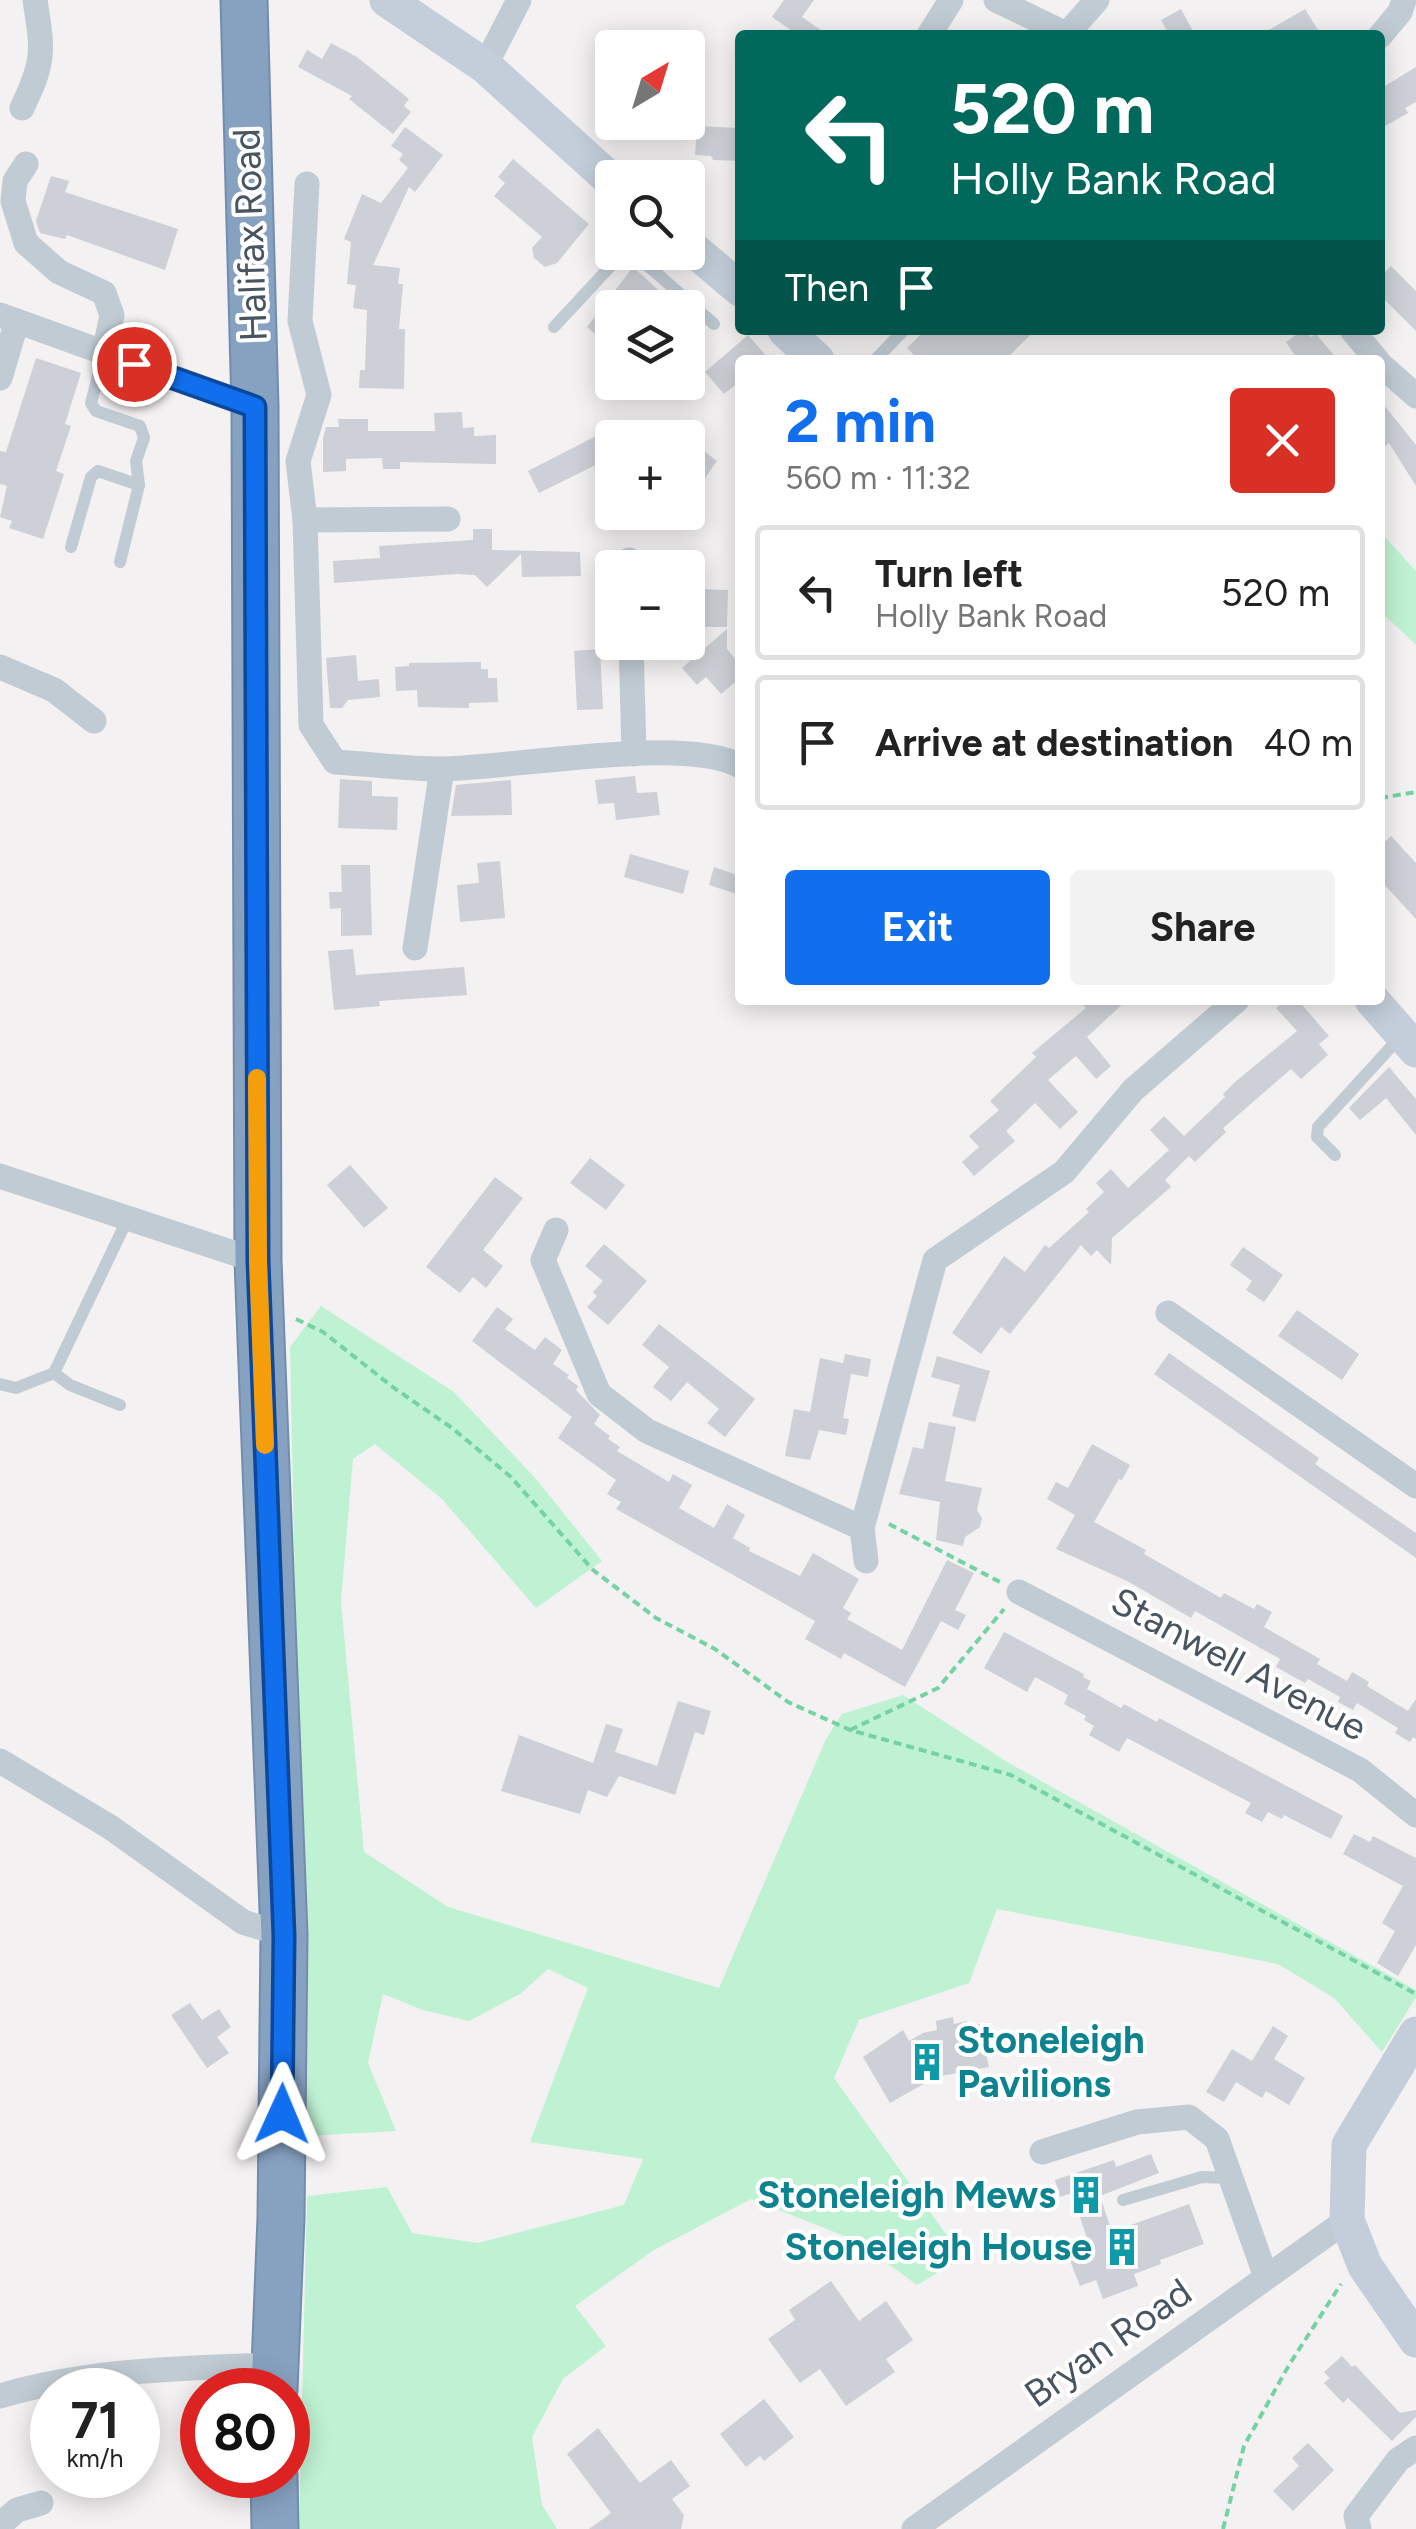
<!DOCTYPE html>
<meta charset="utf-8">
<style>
:root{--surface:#fff;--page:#f2f2f2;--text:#222;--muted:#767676;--line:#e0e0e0;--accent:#116eed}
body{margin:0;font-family:Figtree,sans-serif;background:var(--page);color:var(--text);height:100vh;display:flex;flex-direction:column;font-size:38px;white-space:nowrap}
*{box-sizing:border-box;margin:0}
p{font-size:32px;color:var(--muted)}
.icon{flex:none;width:55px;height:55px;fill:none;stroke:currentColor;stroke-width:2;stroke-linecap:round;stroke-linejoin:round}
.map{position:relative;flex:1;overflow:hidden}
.sheet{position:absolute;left:735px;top:355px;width:650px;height:650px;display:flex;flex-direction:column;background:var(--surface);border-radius:10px;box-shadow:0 5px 25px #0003}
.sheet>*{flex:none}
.banner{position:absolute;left:735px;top:30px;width:650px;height:305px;border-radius:10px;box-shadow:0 5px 25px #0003;background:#00695c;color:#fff;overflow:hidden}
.needle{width:65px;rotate:38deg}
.controls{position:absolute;left:595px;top:30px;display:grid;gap:20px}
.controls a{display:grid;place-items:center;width:110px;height:110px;border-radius:10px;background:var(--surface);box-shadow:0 5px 25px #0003;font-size:50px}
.speed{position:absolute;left:30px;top:2368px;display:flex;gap:20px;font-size:50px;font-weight:700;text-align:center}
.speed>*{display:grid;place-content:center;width:130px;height:130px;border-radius:50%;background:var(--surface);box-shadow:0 5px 25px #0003;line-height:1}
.speed small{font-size:25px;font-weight:400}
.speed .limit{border:15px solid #d22;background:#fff;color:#111}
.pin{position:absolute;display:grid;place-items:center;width:85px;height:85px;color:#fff;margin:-42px;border:5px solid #fff;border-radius:50%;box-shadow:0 2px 10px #0007}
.me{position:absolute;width:110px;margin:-55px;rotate:1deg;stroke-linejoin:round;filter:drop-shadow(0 0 8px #0008)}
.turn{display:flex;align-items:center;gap:35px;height:210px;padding:0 50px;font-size:45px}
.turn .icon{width:130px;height:130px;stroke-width:2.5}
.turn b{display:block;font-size:70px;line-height:85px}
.then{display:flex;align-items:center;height:95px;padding:0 50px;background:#0003;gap:20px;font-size:38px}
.round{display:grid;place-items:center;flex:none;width:105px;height:105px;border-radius:10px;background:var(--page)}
.headline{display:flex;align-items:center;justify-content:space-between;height:170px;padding:0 50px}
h1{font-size:60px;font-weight:700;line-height:75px;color:var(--accent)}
.action{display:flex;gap:20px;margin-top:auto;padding:20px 50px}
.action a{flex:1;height:115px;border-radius:10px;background:var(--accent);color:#fff;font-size:40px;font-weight:700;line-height:115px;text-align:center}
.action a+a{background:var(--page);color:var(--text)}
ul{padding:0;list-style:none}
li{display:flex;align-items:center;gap:30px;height:135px;margin:0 20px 15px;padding:0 30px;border:5px solid var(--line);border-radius:10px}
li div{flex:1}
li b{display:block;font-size:38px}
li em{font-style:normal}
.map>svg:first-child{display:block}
</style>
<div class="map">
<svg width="1416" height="2529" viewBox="0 0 1416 2529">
<rect width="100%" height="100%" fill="#f3f1f1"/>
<g fill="#bff2d3">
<polygon points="1381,533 1416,571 1416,645 1380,611"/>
<polygon points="321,1306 454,1392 537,1480 602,1561 536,1608 442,1499 375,1444 353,1459 341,1601 364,1852 448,1907 719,1988 826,1739 842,1714 903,1695 1009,1763 1416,1990 1416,1997 1382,2052 1334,1998 1278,1964 997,1909 969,1983 859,2020 834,2078 963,2258 917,2285 857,2241 751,2199 654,2250 575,2306 606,2346 563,2379 532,2437 542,2505 557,2529 299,2529 307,2196 387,2187 412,2233 478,2243 624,2205 643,2159 530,2142 588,1988 548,1969 520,1994 469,2021 423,2010 383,1994 368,2063 396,2131 306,2136 290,1347"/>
</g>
<g fill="#cdd0d6">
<polygon points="784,0 814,0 802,17 828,35 798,35 772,17"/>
<polygon points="1181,9 1195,35 1169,35 1161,20"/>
<polygon points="1305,9 1321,35 1260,35"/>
<polygon points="331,43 357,57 409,99 404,106 411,112 393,134 349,99 352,96 298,67 307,50 322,59"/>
<polygon points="1416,67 1416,102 1405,108 1408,113 1380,129 1380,89"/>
<polygon points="697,126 740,128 740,161 713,160 711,156 695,155"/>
<polygon points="405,127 443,155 415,192 409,187 373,265 400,268 398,284 403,284 399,329 405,329 404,389 359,388 360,370 365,370 367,310 353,308 356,285 347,284 351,242 344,239 362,194 381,203 408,168 399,160 403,154 391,146"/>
<polygon points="513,159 589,224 557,263 545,267 534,258 532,248 542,237 494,196 505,183 498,177"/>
<polygon points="51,176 69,181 65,192 178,229 165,270 67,235 65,239 40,233 36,221"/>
<polygon points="1391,266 1416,291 1416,331 1380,295 1380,277"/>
<polygon points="633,267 678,308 612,308 612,349 587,327"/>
<polygon points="925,330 1035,330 1005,360 919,360 907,348"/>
<polygon points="1303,330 1311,337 1316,334 1338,360 1298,360 1286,342"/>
<polygon points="748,335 770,360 740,360 740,381 724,394 705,372"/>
<polygon points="36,358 81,373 65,424 71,426 56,471 64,474 43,539 9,528 12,521 0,517 7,486 0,484 0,451 6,452"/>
<polygon points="1380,400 1416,445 1416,486 1389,443 1380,450"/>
<polygon points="462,412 463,428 474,427 474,436 496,435 496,464 400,462 400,469 383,469 382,458 346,459 346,471 323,472 323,438 326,427 339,427 338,419 368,419 368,431 435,431 434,413"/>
<polygon points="598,435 610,458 539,493 528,471"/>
<polygon points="688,439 717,461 688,502"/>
<polygon points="473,529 492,529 492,550 580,552 581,576 522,577 521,554 487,587 475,575 456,574 334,583 333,561 380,558 379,546 473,540"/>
<polygon points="699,589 728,590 727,627 699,627"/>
<polygon points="727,629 727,649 740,665 740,678 721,694 706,677 697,685 682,668"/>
<polygon points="600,649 603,709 577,710 574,651"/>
<polygon points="356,655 358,681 379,679 380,697 348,700 342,708 330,708 326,658"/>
<polygon points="481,662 481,669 488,669 488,678 497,678 498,702 469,703 469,708 418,707 417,690 396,691 395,667 409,666 409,663"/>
<polygon points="635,776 637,793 657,792 660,815 616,820 614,803 598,804 595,780"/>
<polygon points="340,779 372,781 372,796 398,797 397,830 338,828"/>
<polygon points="511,780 512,815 451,816 456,785"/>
<polygon points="1391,836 1416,863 1416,919 1380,880 1380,847"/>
<polygon points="630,854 689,871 683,894 624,877"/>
<polygon points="500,861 505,918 460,922 457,885 479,883 477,863"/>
<polygon points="341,865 370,865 372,935 341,936 341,908 330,909 329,892 342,892"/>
<polygon points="714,867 740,876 740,895 709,885"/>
<polygon points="353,949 356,975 464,967 467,995 379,1001 380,1006 334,1010 328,951"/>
<polygon points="1079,1000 1127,1000 1087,1037 1111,1066 1096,1079 1076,1056 1048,1080 1078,1112 1060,1129 1035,1103 1006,1131 1015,1141 974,1176 962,1162 979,1147 969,1136 999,1110 990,1101 1036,1057 1032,1053 1086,1008"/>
<polygon points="1285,1000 1298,1000 1329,1036 1319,1044 1328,1055 1301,1079 1291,1069 1223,1128 1226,1132 1195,1162 1189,1156 1165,1180 1171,1187 1112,1238 1111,1265 1097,1250 1091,1256 1081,1245 1010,1334 1001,1327 981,1354 952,1333 1004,1256 1025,1272 1045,1245 1049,1248 1089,1212 1086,1209 1104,1192 1096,1183 1111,1169 1128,1188 1169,1150 1150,1130 1164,1116 1184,1136 1225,1097 1223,1094 1235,1082 1297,1031 1276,1008"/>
<polygon points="1389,1067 1416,1099 1416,1135 1386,1098 1360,1120 1349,1108"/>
<polygon points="590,1158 625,1185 606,1210 570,1183"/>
<polygon points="350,1165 388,1208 364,1228 327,1185"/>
<polygon points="495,1177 523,1198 483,1250 503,1266 486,1288 473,1277 460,1293 426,1267"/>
<polygon points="604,1244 647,1281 608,1325 587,1307 597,1296 593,1292 603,1281 585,1266"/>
<polygon points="1243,1247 1283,1275 1264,1302 1246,1290 1252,1281 1230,1265"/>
<polygon points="497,1307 513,1319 505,1329 535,1350 545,1337 562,1350 553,1364 569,1375 567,1378 578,1386 576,1390 600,1415 594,1424 610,1436 608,1439 620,1447 617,1451 669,1482 673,1474 692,1485 679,1508 714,1528 727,1504 745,1515 733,1538 750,1548 749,1551 800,1576 813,1553 859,1579 843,1608 851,1613 847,1619 902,1650 947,1560 974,1573 955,1610 966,1615 958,1630 941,1621 905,1687 844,1653 841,1659 805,1639 815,1621 616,1509 621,1502 607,1494 616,1480 558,1438 572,1417 472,1341"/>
<polygon points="1297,1310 1359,1354 1342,1380 1278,1336"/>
<polygon points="659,1324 755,1399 725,1437 707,1423 719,1409 687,1382 671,1401 653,1387 669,1367 642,1345"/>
<polygon points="1169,1353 1319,1458 1315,1464 1416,1533 1416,1558 1154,1374"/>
<polygon points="845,1354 871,1359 868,1377 851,1374 843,1418 849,1419 846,1435 819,1430 810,1460 785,1456 794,1409 810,1412 820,1358 843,1363"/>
<polygon points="937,1356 990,1371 975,1422 952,1416 960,1385 931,1377"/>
<polygon points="929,1422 956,1427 945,1481 982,1488 977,1510 982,1518 980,1527 965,1537 963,1546 936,1540 940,1502 899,1494 913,1447 923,1449"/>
<polygon points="1092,1444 1130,1465 1122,1480 1119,1479 1094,1522 1146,1550 1144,1554 1221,1598 1224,1593 1254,1609 1257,1604 1272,1612 1264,1627 1320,1659 1317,1664 1347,1681 1352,1672 1369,1682 1367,1686 1408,1711 1416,1699 1416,1739 1413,1737 1410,1742 1395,1733 1398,1728 1357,1703 1353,1710 1338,1702 1340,1697 1308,1679 1305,1683 1276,1667 1280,1659 1195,1611 1191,1618 1129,1582 1056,1549 1075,1515 1047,1499 1056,1482 1068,1488"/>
<polygon points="1004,1632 1084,1674 1083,1677 1091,1681 1087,1689 1121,1708 1124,1704 1157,1722 1159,1718 1343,1816 1331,1839 1284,1815 1282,1819 1268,1812 1262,1822 1245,1813 1251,1803 1127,1738 1119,1752 1089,1735 1094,1726 1084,1720 1086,1716 1064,1704 1068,1695 1035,1677 1027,1692 984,1668"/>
<polygon points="678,1701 711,1711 704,1735 695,1732 675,1795 619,1776 607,1797 588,1790 580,1814 501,1791 519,1735 593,1763 606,1724 623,1729 615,1752 657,1766"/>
<polygon points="1354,1834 1370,1842 1373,1836 1416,1858 1416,1945 1398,1976 1377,1963 1395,1931 1382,1923 1403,1886 1343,1854"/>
<polygon points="190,2003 202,2020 219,2009 231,2027 217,2037 229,2053 207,2068 171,2015"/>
<polygon points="953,2017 954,2024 967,2021 968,2026 980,2024 989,2067 936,2077 890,2103 863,2057 903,2030 909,2041 923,2033 937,2030 936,2021"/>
<polygon points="1273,2026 1288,2036 1274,2059 1305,2078 1289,2105 1266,2091 1262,2098 1236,2082 1224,2102 1206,2092 1232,2049 1252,2061"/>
<polygon points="1151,2154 1159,2173 1100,2196 1112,2232 1189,2204 1204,2244 1160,2260 1161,2264 1134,2274 1138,2286 1103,2299 1096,2280 1080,2286 1069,2258 1091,2250 1072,2193 1060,2197 1055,2180 1114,2160 1116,2167"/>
<polygon points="831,2281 859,2321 886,2301 913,2340 886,2359 895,2372 846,2406 820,2369 800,2383 768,2339 795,2320 789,2310"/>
<polygon points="1342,2356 1352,2367 1355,2365 1400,2413 1416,2410 1416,2417 1392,2441 1348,2398 1343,2403 1324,2383 1330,2378 1324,2372"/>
<polygon points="764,2399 794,2437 764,2461 760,2456 746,2467 720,2434"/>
<polygon points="598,2428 640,2483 671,2460 690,2486 672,2499 684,2515 681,2529 589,2529 611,2513 567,2454"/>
<polygon points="1308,2443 1334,2470 1293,2511 1273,2491 1299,2466 1292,2458"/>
</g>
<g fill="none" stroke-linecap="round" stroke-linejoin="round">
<g stroke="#728dad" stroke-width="49">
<g id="highway">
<polyline points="244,0 255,407 258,1261 284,1935 281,2218 274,2390"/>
<polyline points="274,2475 275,2529"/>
</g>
</g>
<g stroke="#75d2a5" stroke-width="4" stroke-dasharray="8 5" stroke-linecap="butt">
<polyline points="1380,798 1416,792"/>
<polyline points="296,1319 323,1332 394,1388 452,1428 511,1477 593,1570 656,1618 715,1649 788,1702 850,1730 1011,1775 1416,1994"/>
<polyline points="889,1524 1000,1582"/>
<polyline points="850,1730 938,1688 1004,1609"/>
<polyline points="1223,2529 1244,2446 1289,2365 1341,2284"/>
</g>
<g stroke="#c1cbd3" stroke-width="12">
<polyline points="669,252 653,270 714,324"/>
<polyline points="554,327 620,256 631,253 653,270"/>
<polyline points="104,353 91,403 96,411 140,426 144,438 136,461 139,485 120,562"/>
<polyline points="875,360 904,330"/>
<polyline points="71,547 91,477 98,471 139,485"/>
<polyline points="1335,1155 1317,1137 1318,1127 1401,1036"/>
<polyline points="0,1384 16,1388 54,1373"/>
<polyline points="120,1405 70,1385 54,1373 128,1218"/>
<polyline points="1123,2200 1202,2177 1231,2178"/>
</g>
<g stroke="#c1cbd3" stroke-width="25">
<polyline points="996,0 1068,35"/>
<polyline points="1067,34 1097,0"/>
<polyline points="929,35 951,0"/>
<polyline points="1380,36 1400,12 1404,0"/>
<polyline points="485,66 519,0"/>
<path d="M 22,108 C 45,60 43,52 35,0"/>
<polyline points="26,164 15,181 13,201 26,243 59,272 104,293 112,315 104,353"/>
<path d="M 307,184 L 300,321 L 319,395 L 298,461 L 305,520 L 311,725 L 335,762 C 371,764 407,769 443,769 C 511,768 686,735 740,766"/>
<polyline points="0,315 255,407"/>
<polyline points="1352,330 1377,360"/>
<polyline points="1380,364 1416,396"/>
<polyline points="0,378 17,321"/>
<polyline points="305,520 448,519"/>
<polyline points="629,560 629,568"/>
<polyline points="631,642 634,754"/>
<polyline points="0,667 54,690 94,721"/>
<polyline points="415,948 442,769"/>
<polyline points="0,1176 258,1261"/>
<polyline points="556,1230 543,1260 599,1394 647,1431 862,1528 935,1260 1064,1172 1133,1090 1237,1000"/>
<polyline points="1168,1313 1416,1486"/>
<polyline points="862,1528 866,1561"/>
<polyline points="1019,1592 1360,1770 1416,1815"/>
<polyline points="0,1761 110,1827 243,1922 284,1935"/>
<polyline points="1042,2152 1137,2122 1189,2117 1217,2139 1266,2277"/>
<path d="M 0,2396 C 87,2370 183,2368 273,2365"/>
<polyline points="0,2525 17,2510 41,2503"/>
<polyline points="914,2529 1347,2220"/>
<polyline points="1359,2529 1356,2516 1398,2460 1416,2448"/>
</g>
<g stroke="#c3ceda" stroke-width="35">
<polyline points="387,0 485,66 612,181"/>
<polyline points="688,245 740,289"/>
<polyline points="785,330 817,360"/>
<polyline points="1372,1000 1416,1050"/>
<polyline points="1416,2034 1349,2145 1347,2220 1365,2266 1416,2340"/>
</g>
<use href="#highway" stroke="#87a2c1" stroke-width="45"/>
</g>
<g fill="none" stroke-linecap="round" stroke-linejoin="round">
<g stroke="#0b489a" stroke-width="25">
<polyline id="route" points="134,364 255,407 258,1261 284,1936 282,2114"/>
</g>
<use href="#route" stroke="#116eed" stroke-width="18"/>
<polyline stroke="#f59e0b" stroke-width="18" points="257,1078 258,1261 265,1445"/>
</g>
<defs>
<g id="building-bare" transform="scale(3)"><path d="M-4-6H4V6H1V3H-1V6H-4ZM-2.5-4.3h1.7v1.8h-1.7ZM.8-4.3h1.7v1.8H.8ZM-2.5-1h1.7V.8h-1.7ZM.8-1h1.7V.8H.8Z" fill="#0f9aa8" stroke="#fff" stroke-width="2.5" paint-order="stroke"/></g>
</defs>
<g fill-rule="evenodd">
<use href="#building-bare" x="927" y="2062"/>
<use href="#building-bare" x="1086" y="2195"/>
<use href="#building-bare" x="1122" y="2247"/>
</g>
<g text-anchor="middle" stroke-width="8" stroke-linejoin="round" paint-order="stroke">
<g font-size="38" fill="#485460" stroke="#fff">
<text transform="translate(250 235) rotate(-92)" y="13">Halifax Road</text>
<text transform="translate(1239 1664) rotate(28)" y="13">Stanwell Avenue</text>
<text transform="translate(1108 2343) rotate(-35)" y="13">Bryan Road</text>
</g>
<g font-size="38" font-weight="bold" fill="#0d838f" stroke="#fff" text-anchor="end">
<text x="957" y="2053" text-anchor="start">Stoneleigh<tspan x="957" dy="44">Pavilions</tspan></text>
<text x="1056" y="2208">Stoneleigh Mews</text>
<text x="1092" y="2260">Stoneleigh House</text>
</g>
</g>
</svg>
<div class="controls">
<a><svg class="needle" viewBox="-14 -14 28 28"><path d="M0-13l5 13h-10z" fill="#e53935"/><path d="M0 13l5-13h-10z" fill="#767676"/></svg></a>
<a><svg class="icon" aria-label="search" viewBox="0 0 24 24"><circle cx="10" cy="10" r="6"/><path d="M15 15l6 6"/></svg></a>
<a><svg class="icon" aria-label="layers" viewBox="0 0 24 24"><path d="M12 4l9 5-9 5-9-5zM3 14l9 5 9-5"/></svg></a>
<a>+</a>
<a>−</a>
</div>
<div class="speed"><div>71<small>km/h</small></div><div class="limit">80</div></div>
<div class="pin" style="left:134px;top:364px;background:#d93025"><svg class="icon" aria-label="arrive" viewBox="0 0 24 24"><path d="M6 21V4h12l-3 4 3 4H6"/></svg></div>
<svg class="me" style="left:282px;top:2114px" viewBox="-20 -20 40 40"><path d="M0-17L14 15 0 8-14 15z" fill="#116eed" stroke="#fff" stroke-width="4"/></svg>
<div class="banner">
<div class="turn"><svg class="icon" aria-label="left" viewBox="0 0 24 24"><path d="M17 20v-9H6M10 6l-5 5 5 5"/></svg><div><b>520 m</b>Holly Bank Road</div></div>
<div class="then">Then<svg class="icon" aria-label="arrive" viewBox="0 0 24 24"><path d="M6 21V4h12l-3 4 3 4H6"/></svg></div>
</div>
<section class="sheet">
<div class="headline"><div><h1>2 min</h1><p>560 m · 11:32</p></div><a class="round" style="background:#d93025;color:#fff"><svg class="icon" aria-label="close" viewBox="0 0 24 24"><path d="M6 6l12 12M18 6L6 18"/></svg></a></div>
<ul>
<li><svg class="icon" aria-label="left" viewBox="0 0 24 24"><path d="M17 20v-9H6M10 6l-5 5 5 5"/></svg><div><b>Turn left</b><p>Holly Bank Road</p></div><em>520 m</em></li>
<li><svg class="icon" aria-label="arrive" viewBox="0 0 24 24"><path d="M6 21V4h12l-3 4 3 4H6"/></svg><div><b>Arrive at destination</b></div><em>40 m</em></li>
</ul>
<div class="action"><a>Exit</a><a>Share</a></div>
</section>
</div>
